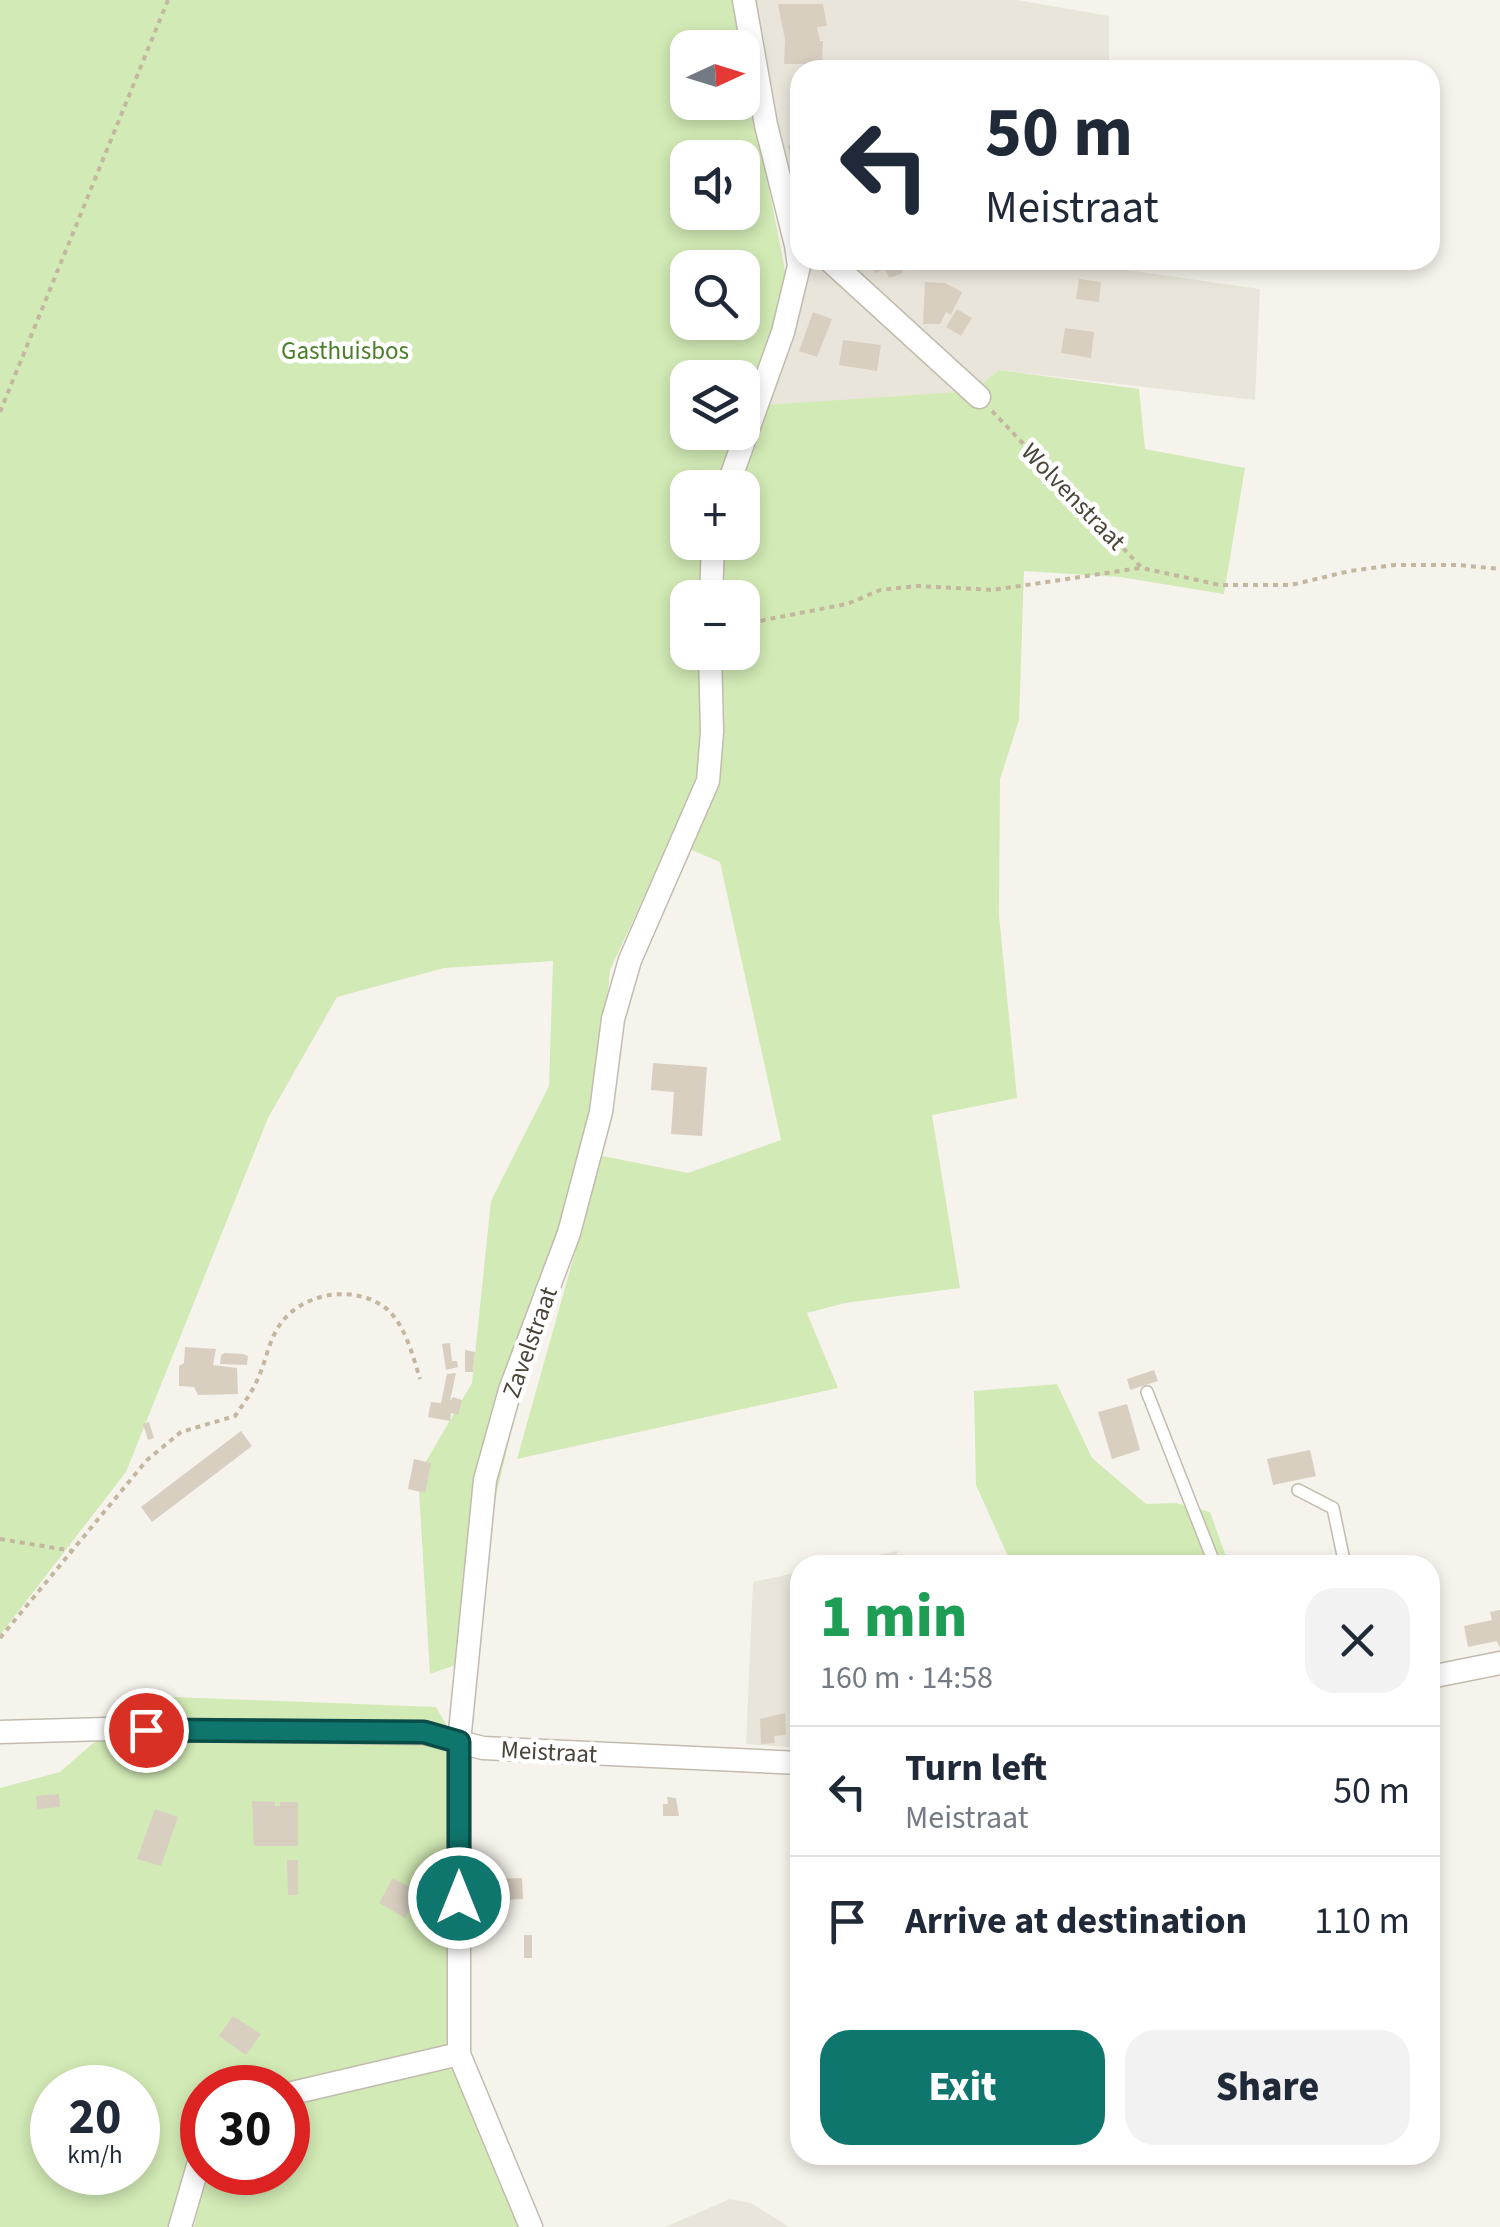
<!DOCTYPE html>
<meta charset="utf-8">
<style>
:root{--surface:#fff;--page:#f2f2f3;--text:#1f2937;--muted:#747a83;--line:#e0e1e3;--accent:#0f766e}
body{margin:0;font-family:"Source Sans 3",sans-serif;background:var(--page);color:var(--text);height:100vh;display:flex;flex-direction:column;font-size:38px;white-space:nowrap}
*{box-sizing:border-box;margin:0}
p{font-size:32px;color:var(--muted)}
.icon{flex:none;width:55px;height:55px;fill:none;stroke:currentColor;stroke-width:2;stroke-linecap:round;stroke-linejoin:round}
.map{position:relative;flex:1;overflow:hidden}
.sheet{position:absolute;left:790px;top:1555px;width:650px;height:610px;display:flex;flex-direction:column;background:var(--surface);border-radius:30px;box-shadow:0 5px 15px #0003}
.sheet>*{flex:none}
.top-card{position:absolute;left:790px;top:60px;width:650px;height:210px;border-radius:30px;box-shadow:0 5px 15px #0003;background:#fff;color:var(--text);overflow:hidden}
.needle{width:65px;rotate:86deg}
.tools{position:absolute;left:670px;top:30px;display:grid;gap:20px}
.tools a{display:grid;place-items:center;width:90px;height:90px;border-radius:20px;background:var(--surface);box-shadow:0 5px 15px #0003;font-size:50px}
.speed{position:absolute;left:30px;top:2065px;display:flex;gap:20px;font-size:50px;font-weight:700;text-align:center}
.speed>*{display:grid;place-content:center;width:130px;height:130px;border-radius:50%;background:var(--surface);box-shadow:0 5px 15px #0003;line-height:1}
.speed small{font-size:25px;font-weight:400}
.speed .limit{border:15px solid #d22;background:#fff;color:#111}
.pin{position:absolute;display:grid;place-items:center;width:85px;height:85px;color:#fff;margin:-42px;border:5px solid #fff;border-radius:50%;box-shadow:0 2px 10px #0007}
.me{position:absolute;width:110px;margin:-55px;rotate:0deg;stroke-linejoin:round;filter:drop-shadow(0 0 8px #0008)}
.turn{display:flex;align-items:center;gap:35px;height:210px;padding:0 30px;font-size:45px}
.turn .icon{width:130px;height:130px;stroke-width:2.5}
.turn b{display:block;font-size:70px;line-height:85px}
.round{display:grid;place-items:center;flex:none;width:105px;height:105px;border-radius:30px;background:var(--page)}
.summary{display:flex;align-items:center;justify-content:space-between;height:170px;padding:0 30px}
h1{font-size:60px;font-weight:800;line-height:75px;color:#1e9e55}
.action{display:flex;gap:20px;margin-top:auto;padding:20px 30px}
.action a{flex:1;height:115px;border-radius:30px;background:var(--accent);color:#fff;font-size:40px;font-weight:800;line-height:115px;text-align:center}
.action a+a{background:var(--page);color:var(--text)}
ul{padding:0;list-style:none}
li{display:flex;align-items:center;gap:30px;height:130px;padding:0 30px;border-top:2px solid var(--line)}
li div{flex:1}
li b{display:block;font-size:38px}
li em{font-style:normal}
.map>svg:first-child{display:block}
</style>
<div class="map">
<svg width="1500" height="2227" viewBox="0 0 1500 2227">
<rect width="100%" height="100%" fill="#f6f3ec"/>
<g fill="#eae5da">
<polygon points="750,0 1017,0 1109,16 1109,70 800,70 800,243"/>
<polygon points="803,260 1058,260 1260,289 1255,400 999,370 973,391 765,406"/>
<polygon points="897,1551 901,1565 831,1565"/>
<polygon points="800,1572 800,1748 746,1744 753,1582"/>
<polygon points="730,2199 751,2203 789,2227 665,2227"/>
</g>
<g fill="#d2eab5" fill-rule="evenodd">
<path d="M 0,0 L 732,0 L 741,47 L 688,48 L 688,102 L 742,102 L 743,54 L 787,281 L 751,406 L 973,391 L 999,370 L 1139,389 L 1145,449 L 1245,468 L 1224,594 L 1120,577 L 1024,571 L 1019,720 L 1000,779 L 999,916 L 1017,1098 L 932,1115 L 960,1288 L 845,1303 L 807,1313 L 838,1388 L 517,1459 L 602,1156 L 688,1173 L 781,1140 L 720,862 L 670,841 L 610,970 L 598,1102 L 569,1229 L 511,1432 L 467,1618 L 470,1660 L 430,1674 L 418,1475 L 472,1383 L 491,1201 L 549,1086 L 553,961 L 444,968 L 337,997 L 268,1118 L 126,1472 L 0,1635 ZM 688,158 L 742,158 L 742,212 L 688,212 ZM 688,268 L 742,268 L 742,322 L 688,322 ZM 688,378 L 742,378 L 742,432 L 688,432 ZM 688,488 L 742,488 L 742,542 L 688,542 ZM 688,598 L 742,598 L 742,652 L 688,652 Z"/>
<polygon points="1057,1384 1092,1458 1146,1504 1176,1503 1210,1512 1229,1565 1012,1565 976,1485 974,1391"/>
<path d="M 147,1696 L 436,1707 L 451,1733 L 450,2049 L 286,2087 L 202,2088 L 202,2138 L 191,2158 L 175,2227 L 0,2227 L 0,1788 L 60,1772 ZM 52,2088 L 138,2088 L 138,2172 L 52,2172 Z"/>
<polygon points="454,2063 521,2227 194,2227 206,2173 288,2172 288,2103"/>
</g>
<g fill="#d8cfc1">
<polygon points="778,4 823,4 827,26 817,27 820,41 823,41 822,64 784,64 785,40"/>
<polygon points="791,111 800,111 800,131 790,130"/>
<polygon points="788,145 800,145 800,202 796,191"/>
<polygon points="869,260 897,260 903,273 889,278 885,269 875,273"/>
<polygon points="1079,279 1101,282 1099,302 1076,299"/>
<polygon points="925,282 945,283 962,292 951,315 946,312 940,324 923,324"/>
<polygon points="957,309 972,318 961,336 946,327"/>
<polygon points="813,312 832,319 817,357 799,351"/>
<polygon points="1065,328 1094,332 1091,358 1061,353"/>
<polygon points="843,340 881,345 877,371 839,365"/>
<polygon points="653,1063 707,1067 702,1136 671,1134 674,1092 651,1090"/>
<polygon points="450,1343 452,1361 457,1361 458,1367 446,1370 442,1344"/>
<polygon points="185,1347 216,1349 213,1365 237,1368 238,1394 198,1395 194,1387 179,1386 179,1366 184,1363"/>
<polygon points="465,1350 475,1352 473,1372 465,1372"/>
<polygon points="225,1353 243,1354 248,1356 247,1365 220,1364 221,1355"/>
<polygon points="1154,1370 1158,1381 1130,1390 1127,1379"/>
<polygon points="456,1373 450,1401 453,1397 462,1400 458,1415 451,1413 450,1421 428,1417 431,1402 441,1403 447,1374"/>
<polygon points="1127,1404 1140,1450 1112,1459 1098,1412"/>
<polygon points="149,1422 154,1438 148,1440 143,1424"/>
<polygon points="241,1431 252,1446 152,1522 141,1507"/>
<polygon points="1310,1450 1316,1476 1273,1485 1267,1459"/>
<polygon points="414,1459 431,1463 425,1493 408,1489"/>
<polygon points="1500,1610 1500,1648 1497,1641 1468,1647 1464,1626 1492,1620 1490,1612"/>
<polygon points="785,1713 786,1735 774,1736 775,1743 761,1744 760,1719"/>
<polygon points="59,1794 60,1807 37,1809 36,1796"/>
<polygon points="667,1797 676,1798 679,1816 663,1816 663,1804 668,1804"/>
<polygon points="252,1801 275,1802 275,1806 280,1806 280,1802 298,1802 298,1846 254,1846"/>
<polygon points="155,1809 178,1817 161,1866 137,1859"/>
<polygon points="287,1860 298,1860 298,1895 288,1895"/>
<polygon points="393,1878 419,1892 405,1918 379,1903"/>
<polygon points="522,1878 523,1899 500,1900 496,1879"/>
<rect x="524" y="1935" width="8" height="23"/>
<polygon points="233,2016 261,2034 246,2055 219,2036"/>
</g>
<g fill="none" stroke-linecap="round" stroke-linejoin="round">
<g stroke="#c2bbae" stroke-width="14">
<g id="service">
<polyline points="1147,1392 1215,1565"/>
<polyline points="1298,1490 1333,1508 1345,1565"/>
</g>
</g>
<g stroke="#c2bbae" stroke-width="25">
<g id="minor">
<polyline points="829,260 979,397"/>
<polyline points="727,488 783,332 799,266 796,245 766,125 744,0"/>
<polyline points="711,598 713,542"/>
<polyline points="1430,1677 1500,1663"/>
<polyline points="0,1732 106,1729 424,1733 483,1748 800,1763"/>
<polyline points="288,2094 459,2054"/>
<polyline points="180,2227 202,2152"/>
<polyline points="531,2227 459,2054 459,1742 485,1480 510,1390 569,1233 601,1112 613,1019 630,960 708,781 712,732 710,652"/>
</g>
</g>
<g stroke="#c4b79f" stroke-width="4" stroke-dasharray="5 5" stroke-linecap="butt">
<polyline points="992,411 1142,568 1220,585 1291,585 1350,571 1394,565 1459,565 1500,569"/>
<polyline points="0,412 168,0"/>
<polyline points="742,628 764,620 847,604 880,590 919,586 993,590 1140,568"/>
<polyline points="0,1539 73,1551"/>
<path d="M 0,1638 L 147,1460 L 181,1432 L 235,1416 C 244,1403 253,1391 259,1376 C 266,1360 269,1341 279,1326 C 301,1292 356,1283 388,1310 C 406,1327 413,1357 420,1379"/>
</g>
<use href="#service" stroke="#fff" stroke-width="11"/>
<use href="#minor" stroke="#fff" stroke-width="22"/>
</g>
<g fill="none" stroke-linecap="round" stroke-linejoin="round">
<g stroke="#0a4d48" stroke-width="25">
<polyline id="route" points="146,1730 424,1732 459,1742 459,1898"/>
</g>
<use href="#route" stroke="#0f766e" stroke-width="18"/>
</g>
<g text-anchor="middle" stroke-width="9" stroke-linejoin="round" paint-order="stroke">
<g font-size="25" fill="#4a7f2a" stroke="#fff">
<text x="345" y="359">Gasthuisbos</text>
</g>
<g font-size="25" fill="#4b4439" stroke="#fff">
<text transform="translate(1074 496) rotate(46)" y="9">Wolvenstraat</text>
<text transform="translate(529 1342) rotate(-70)" y="9">Zavelstraat</text>
<text transform="translate(549 1751) rotate(3)" y="9">Meistraat</text>
</g>
</g>
</svg>
<div class="tools">
<a><svg class="needle" viewBox="-14 -14 28 28"><path d="M0-13l5 13h-10z" fill="#e53935"/><path d="M0 13l5-13h-10z" fill="#747a83"/></svg></a>
<a><svg class="icon" aria-label="sound" viewBox="0 0 24 24"><path d="M4 9h4l5-4v14l-5-4H4zM17 9q2 3 0 6"/></svg></a>
<a><svg class="icon" aria-label="search" viewBox="0 0 24 24"><circle cx="10" cy="10" r="6"/><path d="M15 15l6 6"/></svg></a>
<a><svg class="icon" aria-label="layers" viewBox="0 0 24 24"><path d="M12 4l9 5-9 5-9-5zM3 14l9 5 9-5"/></svg></a>
<a>+</a>
<a>−</a>
</div>
<div class="speed"><div>20<small>km/h</small></div><div class="limit">30</div></div>
<div class="pin" style="left:146px;top:1730px;background:#d93025"><svg class="icon" aria-label="arrive" viewBox="0 0 24 24"><path d="M6 21V4h12l-3 4 3 4H6"/></svg></div>
<svg class="me" style="left:459px;top:1898px" viewBox="-20 -20 40 40"><circle r="17" fill="#0f766e" stroke="#fff" stroke-width="3"/><path d="M0-11L8 9 0 5-8 9z" fill="#fff"/></svg>
<div class="top-card">
<div class="turn"><svg class="icon" aria-label="left" viewBox="0 0 24 24"><path d="M17 20v-9H6M10 6l-5 5 5 5"/></svg><div><b>50 m</b>Meistraat</div></div>
</div>
<section class="sheet">
<div class="summary"><div><h1>1 min</h1><p>160 m · 14:58</p></div><a class="round"><svg class="icon" aria-label="close" viewBox="0 0 24 24"><path d="M6 6l12 12M18 6L6 18"/></svg></a></div>
<ul>
<li><svg class="icon" aria-label="left" viewBox="0 0 24 24"><path d="M17 20v-9H6M10 6l-5 5 5 5"/></svg><div><b>Turn left</b><p>Meistraat</p></div><em>50 m</em></li>
<li><svg class="icon" aria-label="arrive" viewBox="0 0 24 24"><path d="M6 21V4h12l-3 4 3 4H6"/></svg><div><b>Arrive at destination</b></div><em>110 m</em></li>
</ul>
<div class="action"><a>Exit</a><a>Share</a></div>
</section>
</div>
